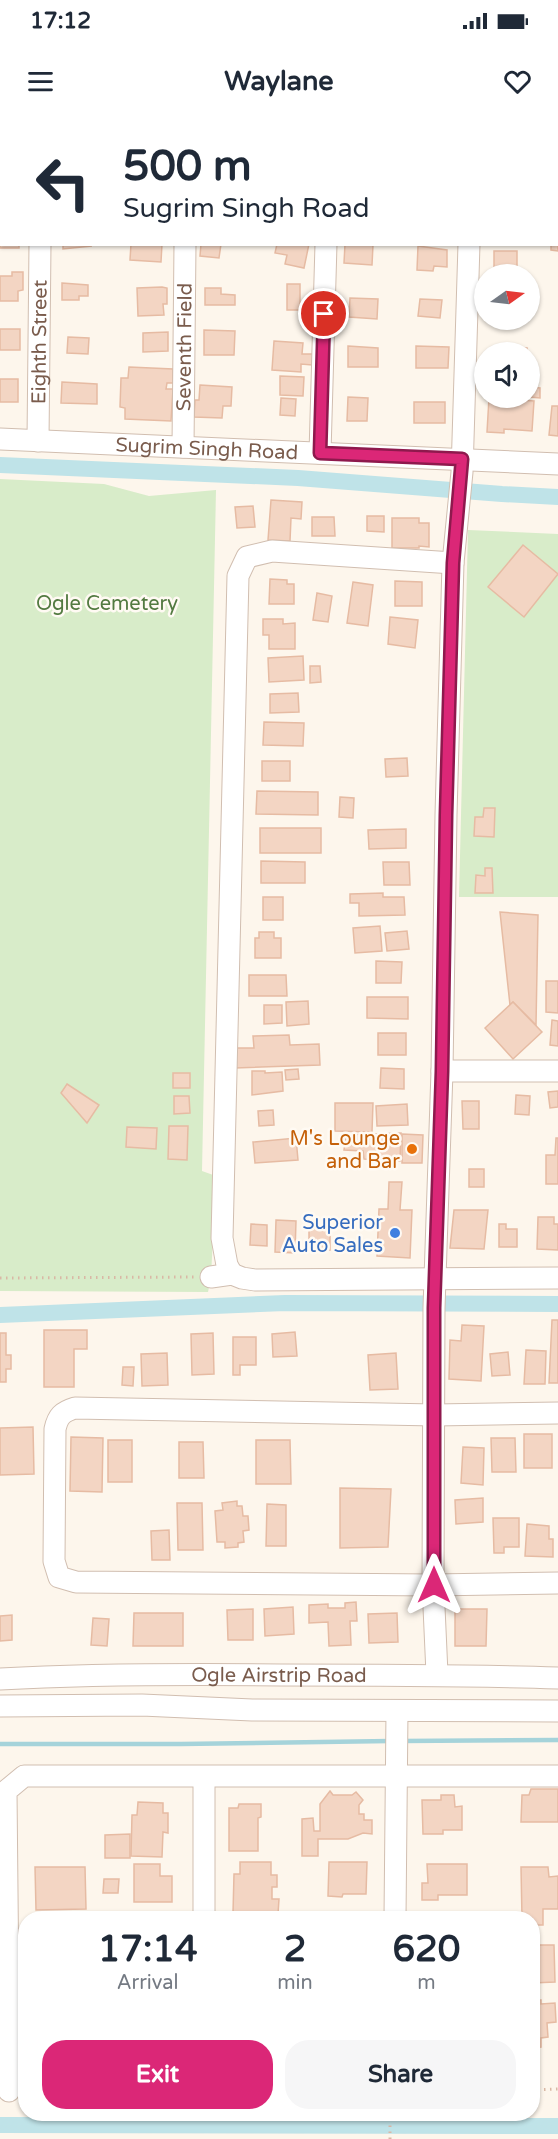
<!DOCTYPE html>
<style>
:root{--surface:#fff;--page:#f6f6f7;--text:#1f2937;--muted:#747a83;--accent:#db2777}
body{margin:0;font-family:"Varela Round",sans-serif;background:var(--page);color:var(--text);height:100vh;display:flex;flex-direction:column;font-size:22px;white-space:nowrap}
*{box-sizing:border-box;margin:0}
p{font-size:20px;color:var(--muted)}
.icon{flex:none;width:33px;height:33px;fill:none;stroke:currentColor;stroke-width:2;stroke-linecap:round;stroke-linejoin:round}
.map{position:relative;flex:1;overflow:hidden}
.panel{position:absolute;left:18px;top:1791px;width:522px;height:210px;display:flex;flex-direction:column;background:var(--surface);border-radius:24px;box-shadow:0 2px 4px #0004}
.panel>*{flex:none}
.guide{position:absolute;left:0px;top:0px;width:558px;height:126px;box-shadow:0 2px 4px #0004;background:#fff;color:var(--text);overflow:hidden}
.needle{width:39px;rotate:76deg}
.fabs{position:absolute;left:474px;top:144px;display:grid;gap:12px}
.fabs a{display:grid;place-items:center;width:66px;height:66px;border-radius:50%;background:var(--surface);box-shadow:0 2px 4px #0004;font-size:30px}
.pin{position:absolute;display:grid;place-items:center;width:51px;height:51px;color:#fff;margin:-26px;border:3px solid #fff;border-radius:50%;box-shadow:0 2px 6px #0007}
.me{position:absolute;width:66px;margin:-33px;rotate:0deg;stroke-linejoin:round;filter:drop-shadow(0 0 4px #0008)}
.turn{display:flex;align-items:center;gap:21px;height:126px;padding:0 24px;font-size:27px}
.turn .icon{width:78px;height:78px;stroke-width:2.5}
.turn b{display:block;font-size:42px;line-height:51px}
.eta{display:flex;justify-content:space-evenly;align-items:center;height:102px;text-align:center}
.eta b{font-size:36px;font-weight:700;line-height:42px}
.action{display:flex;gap:12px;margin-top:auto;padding:12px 24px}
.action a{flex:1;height:69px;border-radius:24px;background:var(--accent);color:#fff;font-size:24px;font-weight:700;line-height:69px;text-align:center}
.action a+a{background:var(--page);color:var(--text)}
.status{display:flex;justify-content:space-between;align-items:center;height:42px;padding:0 30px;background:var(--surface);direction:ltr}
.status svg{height:16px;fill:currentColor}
header{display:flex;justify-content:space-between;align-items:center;height:78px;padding:0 24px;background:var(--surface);font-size:27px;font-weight:700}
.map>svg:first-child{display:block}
</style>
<div class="status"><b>17:12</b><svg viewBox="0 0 49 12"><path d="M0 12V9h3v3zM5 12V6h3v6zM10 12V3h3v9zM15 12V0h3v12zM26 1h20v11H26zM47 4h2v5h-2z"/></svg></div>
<header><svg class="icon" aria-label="menu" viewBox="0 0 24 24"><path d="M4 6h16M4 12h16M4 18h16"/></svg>Waylane<svg class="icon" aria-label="heart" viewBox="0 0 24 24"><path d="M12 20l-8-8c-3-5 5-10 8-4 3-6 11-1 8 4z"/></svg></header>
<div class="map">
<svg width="558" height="2019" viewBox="0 0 558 2019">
<rect width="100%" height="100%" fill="#fdf6ec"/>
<g fill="#d8ecc9">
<polygon points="0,359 104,364 149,376 216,370 202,1051 216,1056 211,1157 208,1172 0,1171"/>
<polygon points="468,410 558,414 558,777 459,777"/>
</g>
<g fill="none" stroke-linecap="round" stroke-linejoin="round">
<g stroke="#a5d3da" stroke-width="4.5">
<polyline points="402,1621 558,1620"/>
<polyline points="0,1624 181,1624 390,1621"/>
</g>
<g stroke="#bfe3e8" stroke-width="16">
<polyline points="0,345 298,358 502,374 558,377"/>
<polyline points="0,1195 285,1183 558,1184"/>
<polyline points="0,2005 558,2006"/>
</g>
</g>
<g fill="#f3d5c3" stroke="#e6bba3" stroke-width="1.5">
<polygon points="0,110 2,124 19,124 19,128 0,128"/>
<polygon points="556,111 558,131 551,130 551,124 556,124"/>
<polygon points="63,124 90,124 91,126 63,129"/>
<polygon points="131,124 162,124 161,142 130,140"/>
<polygon points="201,124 221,124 219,138 200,136"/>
<polygon points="277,124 309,124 304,148 285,144 287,135 275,133"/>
<polygon points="345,124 373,125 372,145 344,143"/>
<polygon points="418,126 447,130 447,147 434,146 433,151 417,150"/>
<polygon points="494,131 517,131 517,149 494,148"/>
<polygon points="12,152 23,152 23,170 18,171 18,181 0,181 0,156 12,156"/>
<polygon points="62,163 88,165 88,176 79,176 79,180 62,180"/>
<rect x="287" y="164" width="13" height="26"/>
<polygon points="162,167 167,168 167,184 163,184 164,195 138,196 137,168"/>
<polygon points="205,168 221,168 221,174 235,175 235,185 205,185"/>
<polygon points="350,178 378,179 377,199 349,197"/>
<polygon points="420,179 442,180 440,198 418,196"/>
<polygon points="493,200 516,200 517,203 493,203"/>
<rect x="0" y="209" width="20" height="21"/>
<polygon points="204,210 235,211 234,235 204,235"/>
<polygon points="168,212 168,231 143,232 143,213"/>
<polygon points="68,217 89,218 88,234 67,233"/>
<polygon points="274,221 303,223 302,234 313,234 312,245 301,244 301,252 272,250"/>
<polygon points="348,226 378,228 378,247 348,247"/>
<polygon points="416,226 449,227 448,248 416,248"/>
<rect x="491" y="228" width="36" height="4"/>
<polygon points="129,247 173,249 173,263 167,263 166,269 173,269 171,301 125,299 125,288 120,287 121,258 128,258"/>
<polygon points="280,256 304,257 303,276 280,275"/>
<rect x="0" y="259" width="18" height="23"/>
<polygon points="62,262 97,264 97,284 61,283"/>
<polygon points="200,265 232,267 231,286 223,286 222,298 194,297 195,280 199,280"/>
<polygon points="530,267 540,268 540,278 530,277"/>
<polygon points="348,277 368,278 367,301 347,301"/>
<polygon points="281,278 296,279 295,296 280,295"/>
<polygon points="489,278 534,281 532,311 504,309 504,313 487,312"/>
<rect x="414" y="282" width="31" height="21"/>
<polygon points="552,286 558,286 558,316 549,315"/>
<polygon points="271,380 302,382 301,399 291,398 290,421 268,420"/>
<polygon points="253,386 255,407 237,408 235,387"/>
<polygon points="367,396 384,396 384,412 367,411"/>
<polygon points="312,397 334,397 335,416 312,416"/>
<polygon points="392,398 419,398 419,403 429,403 429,427 419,426 419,428 392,428"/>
<polygon points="523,425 558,454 524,497 488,467"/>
<polygon points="270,459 287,460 287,464 294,464 294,484 269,484"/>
<polygon points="395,461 422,462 422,486 395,486"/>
<polygon points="353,462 373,465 368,506 347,503"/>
<polygon points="317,473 332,476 328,502 313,500"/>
<polygon points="390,497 418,500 415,528 388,524"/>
<polygon points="263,499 283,499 283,504 295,503 295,529 269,529 269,515 263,515"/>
<polygon points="303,536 304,560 269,562 268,538"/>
<polygon points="310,546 320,546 321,562 310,563"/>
<polygon points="298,573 299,592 270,593 270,574"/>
<polygon points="264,602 304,603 303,626 263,625"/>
<polygon points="407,638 408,656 386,657 385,639"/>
<rect x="262" y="641" width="28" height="20"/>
<polygon points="257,671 318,672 318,695 256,694"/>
<polygon points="340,677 354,678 353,698 339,697"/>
<polygon points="484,688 495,688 494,717 474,716 475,697 483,697"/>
<rect x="260" y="708" width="61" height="25"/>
<polygon points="406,709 406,728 369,729 368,710"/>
<polygon points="261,741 305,742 305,763 261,763"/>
<polygon points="383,742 409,742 410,765 384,765"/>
<polygon points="485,748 492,748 493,773 475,773 476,755 485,756"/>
<polygon points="383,773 383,777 404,777 405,795 359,796 359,783 350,783 350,774"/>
<rect x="263" y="777" width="20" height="23"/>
<polygon points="500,792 538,795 536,905 513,882 510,885"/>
<polygon points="380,806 382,831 355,833 353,808"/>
<polygon points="407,811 409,829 387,831 385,813"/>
<polygon points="259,812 274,812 274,818 281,818 281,838 255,838 255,818 259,818"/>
<polygon points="376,841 402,842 401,863 376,863"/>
<polygon points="249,855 286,855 287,876 249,876"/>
<polygon points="546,861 558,861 558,893 546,892"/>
<polygon points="367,877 408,877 408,899 367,898"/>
<polygon points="308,881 309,904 287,906 286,882"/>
<polygon points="513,882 542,912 513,939 485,908"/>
<polygon points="264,885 282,885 282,903 264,904"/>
<polygon points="552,900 558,901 558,926 550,925"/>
<rect x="378" y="913" width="28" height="22"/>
<polygon points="289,915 290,925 319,924 320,945 235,948 234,928 254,928 253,916"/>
<polygon points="381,948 404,949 404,969 380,968"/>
<polygon points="298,949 299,959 286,960 285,950"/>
<polygon points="252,951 265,951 265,953 282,952 283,971 252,975"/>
<rect x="173" y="953" width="17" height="15"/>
<polygon points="67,964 99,985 87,1003 61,973"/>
<polygon points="558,971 558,987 550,988 548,972"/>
<polygon points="516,975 530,976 529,995 515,994"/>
<polygon points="174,976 189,976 190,993 174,994"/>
<polygon points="462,981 479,981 479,1009 463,1009"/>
<polygon points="335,983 373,983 372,1012 335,1011"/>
<polygon points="407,984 408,1005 377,1006 376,986"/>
<polygon points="273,990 274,1005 259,1006 258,991"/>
<polygon points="169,1006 188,1006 187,1040 168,1039"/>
<polygon points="127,1007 157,1008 156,1029 126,1027"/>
<polygon points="401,1013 400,1041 364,1039 363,1031 344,1030 346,1015"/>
<polygon points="402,1014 423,1015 422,1043 402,1043"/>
<polygon points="296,1018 298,1040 255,1043 253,1022"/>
<polygon points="556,1018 558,1018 558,1064 546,1064 546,1035 555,1035"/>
<rect x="469" y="1049" width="15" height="18"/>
<polygon points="389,1062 402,1062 400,1090 412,1090 410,1138 377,1136 379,1089 388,1089"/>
<polygon points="454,1090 488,1090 484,1129 450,1128"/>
<polygon points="538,1097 554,1097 554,1104 558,1104 558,1130 537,1129"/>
<polygon points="276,1100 296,1101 295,1133 275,1132"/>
<polygon points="251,1104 267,1105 267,1126 250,1125"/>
<polygon points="499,1104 506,1104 506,1109 517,1109 517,1127 499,1127"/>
<rect x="309" y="1106" width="21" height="24"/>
<polygon points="552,1200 558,1200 558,1263 549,1263"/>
<polygon points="462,1205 484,1206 481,1261 449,1259 450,1220 461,1221"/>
<polygon points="44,1210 87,1210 87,1229 74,1229 74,1267 44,1267"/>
<polygon points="295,1212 297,1236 273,1237 272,1214"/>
<polygon points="0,1213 6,1213 6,1235 11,1235 11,1249 6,1249 6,1262 0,1262"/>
<polygon points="213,1213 214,1254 192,1255 191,1214"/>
<polygon points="233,1217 256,1217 256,1245 240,1245 240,1255 233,1255"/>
<polygon points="526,1230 546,1231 545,1264 524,1264"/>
<polygon points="508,1232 510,1255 492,1256 490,1234"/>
<polygon points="167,1233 168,1265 142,1266 141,1234"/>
<polygon points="396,1233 398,1269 370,1270 368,1235"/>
<polygon points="123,1247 134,1247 133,1266 122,1265"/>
<polygon points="33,1307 34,1354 0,1355 0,1308"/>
<rect x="524" y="1314" width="28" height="34"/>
<polygon points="71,1317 103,1318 102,1372 70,1371"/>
<polygon points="491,1318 515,1318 516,1352 492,1352"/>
<rect x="108" y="1320" width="24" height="42"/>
<polygon points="256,1320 290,1320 291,1364 256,1364"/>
<polygon points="179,1322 203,1322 204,1358 179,1358"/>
<polygon points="463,1327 484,1328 483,1365 461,1363"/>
<polygon points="340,1368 391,1369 388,1427 340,1428"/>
<polygon points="483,1378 483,1402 456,1404 455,1380"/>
<polygon points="237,1381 237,1386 242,1386 243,1396 248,1396 249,1410 243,1411 244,1422 238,1423 238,1427 225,1428 225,1422 217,1422 215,1391 223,1390 222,1383"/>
<polygon points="177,1383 202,1383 203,1430 178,1430"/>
<polygon points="267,1384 286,1385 286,1426 266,1426"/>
<polygon points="493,1398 519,1398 519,1427 504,1427 504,1433 494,1433"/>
<polygon points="527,1404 549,1406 549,1419 553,1419 553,1437 525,1436"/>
<polygon points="169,1410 170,1440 152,1440 151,1411"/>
<polygon points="356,1482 357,1501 350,1501 351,1525 329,1526 328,1502 309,1503 309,1485 328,1484 328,1488 345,1488 345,1483"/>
<polygon points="293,1487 294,1514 265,1516 264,1489"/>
<polygon points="253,1489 253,1520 228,1520 227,1490"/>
<polygon points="455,1489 487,1489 486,1526 455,1526"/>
<polygon points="134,1493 183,1493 183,1526 133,1526"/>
<polygon points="397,1493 398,1522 369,1523 368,1494"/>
<polygon points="12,1495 12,1520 0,1521 0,1496"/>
<polygon points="93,1498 109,1499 107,1526 91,1525"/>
<polygon points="531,1669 558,1669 558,1702 521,1702 522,1675 529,1675"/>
<polygon points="330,1671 333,1675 352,1675 356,1672 363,1680 359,1685 359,1694 364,1694 364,1700 372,1700 372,1714 363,1713 348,1719 318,1719 318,1736 302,1736 302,1699 313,1698 314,1711 320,1711 320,1684"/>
<polygon points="441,1675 454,1675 455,1687 462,1686 462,1710 443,1710 443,1714 423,1714 422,1680 441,1680"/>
<polygon points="138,1682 163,1683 163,1693 168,1693 168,1713 163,1712 162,1737 131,1736 132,1695 137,1695"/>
<polygon points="239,1684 261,1684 261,1697 258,1698 258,1731 229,1731 229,1688 238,1688"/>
<polygon points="130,1714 130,1738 105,1738 105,1715"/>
<polygon points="240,1742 271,1742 271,1755 277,1755 277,1767 272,1767 272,1779 279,1779 278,1794 233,1793 234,1754 240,1754"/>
<polygon points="329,1742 367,1742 366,1774 343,1774 342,1777 328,1776"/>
<polygon points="134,1744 160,1744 160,1756 172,1756 172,1782 134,1782"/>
<polygon points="427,1744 467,1744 467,1775 438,1775 438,1780 422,1780 422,1763 428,1763"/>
<polygon points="35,1747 85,1747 86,1789 36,1790"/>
<polygon points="521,1747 548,1747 549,1757 558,1756 558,1789 543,1789 543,1805 532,1805 532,1798 522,1798"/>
<polygon points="104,1759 119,1759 118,1773 103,1773"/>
<polygon points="532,1825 554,1825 555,1862 532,1863"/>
<polygon points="532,1880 541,1880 541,1884 555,1883 556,1902 547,1903 548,1917 541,1918 541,1927 532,1928"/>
</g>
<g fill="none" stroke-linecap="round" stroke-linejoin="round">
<g stroke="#d1beb0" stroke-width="23">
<g id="minor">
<polyline points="41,2 41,0"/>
<polyline points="186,2 186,0"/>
<polyline points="330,2 330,0"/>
<polyline points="473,2 473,0"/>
<path id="s1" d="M 0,319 L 558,344"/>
<path id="s2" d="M 38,321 L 40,124"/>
<path id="s3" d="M 183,327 L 185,124"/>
<polyline points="320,333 326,124"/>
<polyline points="442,951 558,951"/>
<polyline points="232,1154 227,1145 222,1118 238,456 247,437 272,431 453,443"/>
<polyline points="211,1157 232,1154 242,1158 255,1160 558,1158"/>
<path d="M 558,1293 L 435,1295 L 75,1288 C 62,1292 58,1296 55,1309 L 54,1441 L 59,1457 L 76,1462 L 433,1465 L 558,1463"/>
<polyline points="437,1554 433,1465 434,1188 442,951 446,695 453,443 462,352 469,124"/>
<path id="s4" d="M 0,1559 C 94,1554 187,1554 281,1555 C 374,1555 466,1555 558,1558"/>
<polyline points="0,1586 142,1585 252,1590 558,1591"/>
<polyline points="204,1798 204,1657"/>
<polyline points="395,1798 397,1591"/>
<polyline points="9,1971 6,1671 24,1656 558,1656"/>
</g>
</g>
<g stroke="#d9b8a5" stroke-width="3" stroke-dasharray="1.5 4.5" stroke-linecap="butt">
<polyline points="0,1158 194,1157"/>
<polyline points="532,1970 558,1969"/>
<polyline points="390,2019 390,1994"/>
</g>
<use href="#minor" stroke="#fff" stroke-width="21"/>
</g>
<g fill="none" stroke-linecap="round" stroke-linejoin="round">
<g stroke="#8e194d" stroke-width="15">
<polyline id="route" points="324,194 320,333 462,339 453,443 446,695 442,951 434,1188 434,1465"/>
</g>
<use href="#route" stroke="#db2777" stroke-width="10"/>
</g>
<circle fill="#e8710a" stroke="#fffaf3" stroke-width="2" cx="412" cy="1029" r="6"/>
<circle fill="#3f7fe0" stroke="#fffaf3" stroke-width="2" cx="395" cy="1113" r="6"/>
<g text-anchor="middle" stroke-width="5" stroke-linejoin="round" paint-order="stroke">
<g font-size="20" fill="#7a5c4d" stroke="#fffaf3">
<text dy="7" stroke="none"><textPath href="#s2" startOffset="99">Eighth Street</textPath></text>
<text dy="7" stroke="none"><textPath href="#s3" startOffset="100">Seventh Field</textPath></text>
<text dy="7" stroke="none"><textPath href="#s1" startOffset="207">Sugrim Singh Road</textPath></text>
<text dy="7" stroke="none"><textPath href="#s4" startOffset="279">Ogle Airstrip Road</textPath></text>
</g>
<g font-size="20" fill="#537a41" stroke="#fffaf3">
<text x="107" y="490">Ogle Cemetery</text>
</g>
<g font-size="20" fill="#c56008" stroke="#fffaf3" text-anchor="end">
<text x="400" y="1025">M's Lounge<tspan x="400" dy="23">and Bar</tspan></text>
</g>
<g font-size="20" fill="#366cbe" stroke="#fffaf3" text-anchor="end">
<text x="383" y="1109">Superior<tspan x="383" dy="23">Auto Sales</tspan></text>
</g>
</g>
</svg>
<div class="fabs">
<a><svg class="needle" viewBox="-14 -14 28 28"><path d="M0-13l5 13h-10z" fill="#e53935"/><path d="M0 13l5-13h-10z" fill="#747a83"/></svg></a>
<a><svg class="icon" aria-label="sound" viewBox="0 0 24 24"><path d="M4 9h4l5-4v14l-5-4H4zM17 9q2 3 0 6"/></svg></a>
</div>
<div class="pin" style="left:324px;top:194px;background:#d93025"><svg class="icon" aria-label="arrive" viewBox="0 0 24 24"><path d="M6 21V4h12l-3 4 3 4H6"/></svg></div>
<svg class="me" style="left:434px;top:1465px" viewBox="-20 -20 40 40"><path d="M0-17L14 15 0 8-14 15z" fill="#db2777" stroke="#fff" stroke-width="4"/></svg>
<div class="guide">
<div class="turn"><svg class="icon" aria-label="left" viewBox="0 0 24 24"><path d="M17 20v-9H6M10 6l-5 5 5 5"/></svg><div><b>500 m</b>Sugrim Singh Road</div></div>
</div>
<section class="panel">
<div class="eta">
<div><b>17:14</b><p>Arrival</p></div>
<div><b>2</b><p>min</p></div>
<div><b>620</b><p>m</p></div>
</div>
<div class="action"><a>Exit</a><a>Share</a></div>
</section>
</div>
